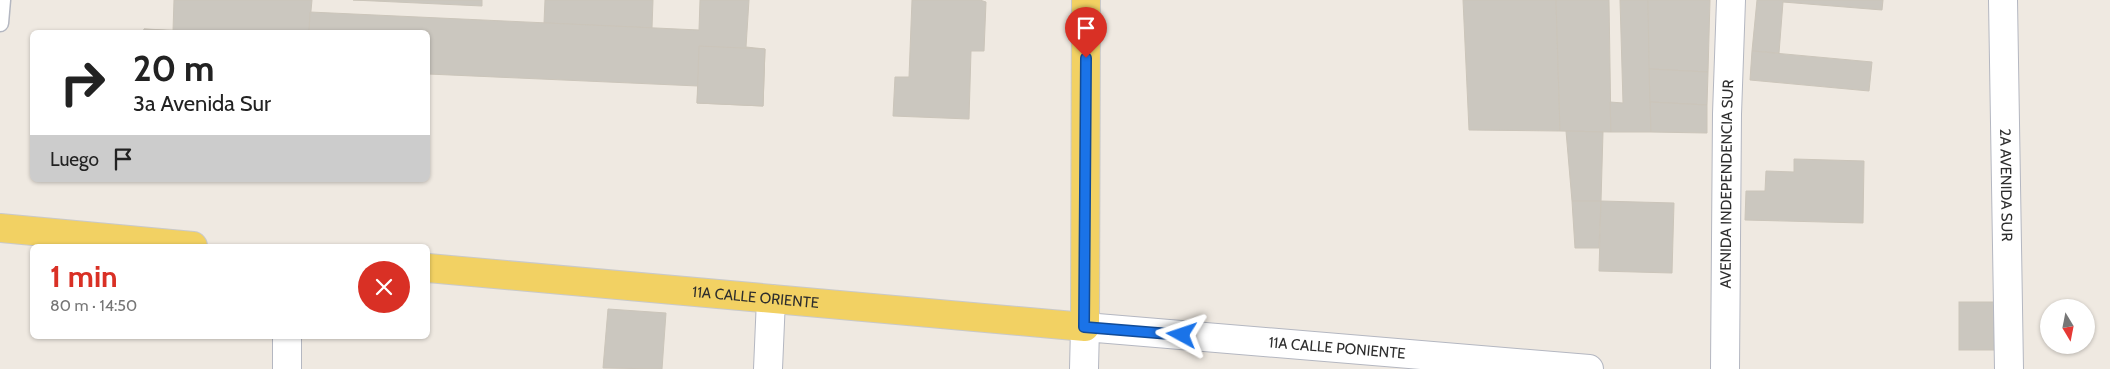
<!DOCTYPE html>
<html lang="es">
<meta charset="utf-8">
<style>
:root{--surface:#fff;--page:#f2f2f2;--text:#222;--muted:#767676;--accent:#d93025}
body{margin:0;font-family:Cabin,sans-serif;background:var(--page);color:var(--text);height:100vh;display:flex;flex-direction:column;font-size:19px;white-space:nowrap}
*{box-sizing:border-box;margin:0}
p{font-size:16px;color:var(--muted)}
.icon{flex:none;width:28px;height:28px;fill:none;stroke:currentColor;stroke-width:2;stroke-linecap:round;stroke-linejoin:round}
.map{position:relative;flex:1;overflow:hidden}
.side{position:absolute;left:30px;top:244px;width:400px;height:95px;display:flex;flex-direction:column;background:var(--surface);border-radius:8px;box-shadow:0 1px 4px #0004}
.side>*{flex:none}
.hud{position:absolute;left:30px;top:30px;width:400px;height:152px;border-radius:8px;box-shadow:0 1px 4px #0004;background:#fff;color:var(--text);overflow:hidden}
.needle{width:32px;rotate:170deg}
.controls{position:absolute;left:2040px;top:299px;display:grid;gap:10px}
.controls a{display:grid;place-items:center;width:55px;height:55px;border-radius:50%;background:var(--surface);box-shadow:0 1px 4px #0004;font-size:25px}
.pin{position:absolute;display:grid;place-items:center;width:42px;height:42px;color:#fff;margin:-51px -21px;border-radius:50% 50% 50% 0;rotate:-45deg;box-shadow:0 0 5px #0007}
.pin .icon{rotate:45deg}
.me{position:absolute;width:55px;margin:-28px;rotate:275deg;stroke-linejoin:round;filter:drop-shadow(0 0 4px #0008)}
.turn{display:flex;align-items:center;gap:18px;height:105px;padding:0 20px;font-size:22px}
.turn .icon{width:65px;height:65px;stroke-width:2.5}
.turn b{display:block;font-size:35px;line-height:42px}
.then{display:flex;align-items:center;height:48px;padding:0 20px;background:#0003;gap:10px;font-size:19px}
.round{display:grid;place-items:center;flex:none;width:52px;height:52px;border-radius:26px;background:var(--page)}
.headline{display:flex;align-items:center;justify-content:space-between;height:85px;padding:0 20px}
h1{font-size:30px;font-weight:700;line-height:38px;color:var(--accent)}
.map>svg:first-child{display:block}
</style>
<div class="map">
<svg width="2110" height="369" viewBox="0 0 2110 369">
<rect width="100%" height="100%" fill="#efe9e1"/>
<g fill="#cbc7bf" stroke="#cbc5ba">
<polygon points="174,0 312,0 309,32 173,31"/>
<polygon points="353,0 482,0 482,6"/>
<polygon points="545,0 653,0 652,28 544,23"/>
<polygon points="700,0 749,0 746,47 765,49 763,106 697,103 698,86 428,74 428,32 309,32 310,12 699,30"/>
<polygon points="912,0 980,0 986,2 984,51 971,51 969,119 893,116 895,77 909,77"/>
<polygon points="1463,0 1556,0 1560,131 1469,130"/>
<polygon points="1556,0 1609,0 1611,132 1560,131"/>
<polygon points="1620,0 1648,0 1651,132 1611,132 1610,102 1623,103"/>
<polygon points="1648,0 1710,0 1708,72 1649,69"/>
<polygon points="1757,0 1883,0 1882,10 1783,2 1779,53 1752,51"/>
<polygon points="144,29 173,31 220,32 144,32"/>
<polygon points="144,29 212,32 144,32"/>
<polygon points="699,46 765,49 763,106 697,103"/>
<polygon points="1752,51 1872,62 1869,91 1750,80"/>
<polygon points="1649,69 1708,72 1707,105 1650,102"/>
<polygon points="1650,102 1707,105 1707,133 1651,132"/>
<polygon points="1566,131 1603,132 1601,201 1572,201"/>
<polygon points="1794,159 1864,161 1863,223 1745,220 1746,191 1765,191 1766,171 1794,172"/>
<polygon points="1572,201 1601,201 1599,248 1575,248"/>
<polygon points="1601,201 1674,203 1672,273 1599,271"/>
<rect x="1959" y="302" width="39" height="48"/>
<polygon points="608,309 666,313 662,369 603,368"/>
</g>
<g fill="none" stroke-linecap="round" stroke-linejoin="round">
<g stroke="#b4b7c1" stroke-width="19">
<polyline id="service" points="0,23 2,0"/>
</g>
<g stroke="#b4b7c1" stroke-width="30">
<g id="minor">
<polyline points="287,336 287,369"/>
<polyline points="768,369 771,299"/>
<path id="s1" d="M 1084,369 L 1085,327 L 1589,369"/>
</g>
</g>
<g stroke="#b4b7c1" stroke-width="30">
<g id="secondary">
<path id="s2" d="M 2003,0 L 2009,369"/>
<path id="s3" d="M 1725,369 L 1727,114 L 1731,0"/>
</g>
</g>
<g stroke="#c9c9c9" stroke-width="30">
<g id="primary">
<polyline points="0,228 193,246"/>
<path id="s4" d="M 428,268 L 1085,327 L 1086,0"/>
</g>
</g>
<use href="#service" stroke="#fff" stroke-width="16"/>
<use href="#minor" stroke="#fff" stroke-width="28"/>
<use href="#secondary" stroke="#fff" stroke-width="28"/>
<use href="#primary" stroke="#f2d163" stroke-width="28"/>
</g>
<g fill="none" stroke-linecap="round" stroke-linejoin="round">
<g stroke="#114b97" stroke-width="12">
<polyline id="route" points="1086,58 1084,327 1182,335"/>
</g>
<use href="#route" stroke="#1a73e8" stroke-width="9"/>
</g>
<g text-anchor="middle" stroke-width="4.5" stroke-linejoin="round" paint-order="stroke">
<g font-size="15" fill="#2e2e2e" stroke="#fff">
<text dy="5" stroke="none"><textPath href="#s3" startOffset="185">AVENIDA INDEPENDENCIA SUR</textPath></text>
<text dy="5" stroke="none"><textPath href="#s2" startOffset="185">2A AVENIDA SUR</textPath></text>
<text dy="5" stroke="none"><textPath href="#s4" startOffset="329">11A CALLE ORIENTE</textPath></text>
<text dy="5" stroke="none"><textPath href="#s1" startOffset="295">11A CALLE PONIENTE</textPath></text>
</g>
</g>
</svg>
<div class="controls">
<a><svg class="needle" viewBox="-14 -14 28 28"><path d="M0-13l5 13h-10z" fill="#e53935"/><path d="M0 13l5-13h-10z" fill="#767676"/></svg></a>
</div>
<div class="pin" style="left:1086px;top:58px;background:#d93025"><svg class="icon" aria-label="arrive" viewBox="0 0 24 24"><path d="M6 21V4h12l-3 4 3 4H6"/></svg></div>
<svg class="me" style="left:1182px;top:335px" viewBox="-20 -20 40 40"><path d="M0-17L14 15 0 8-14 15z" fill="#1a73e8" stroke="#fff" stroke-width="4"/></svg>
<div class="hud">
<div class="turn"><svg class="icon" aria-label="right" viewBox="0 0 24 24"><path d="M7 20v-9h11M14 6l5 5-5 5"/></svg><div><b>20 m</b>3a Avenida Sur</div></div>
<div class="then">Luego<svg class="icon" aria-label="arrive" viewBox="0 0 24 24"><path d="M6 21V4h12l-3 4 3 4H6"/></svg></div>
</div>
<section class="side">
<div class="headline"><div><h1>1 min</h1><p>80 m · 14:50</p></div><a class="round" style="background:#d93025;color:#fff"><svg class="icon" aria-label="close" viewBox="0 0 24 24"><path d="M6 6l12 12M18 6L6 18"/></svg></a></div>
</section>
</div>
